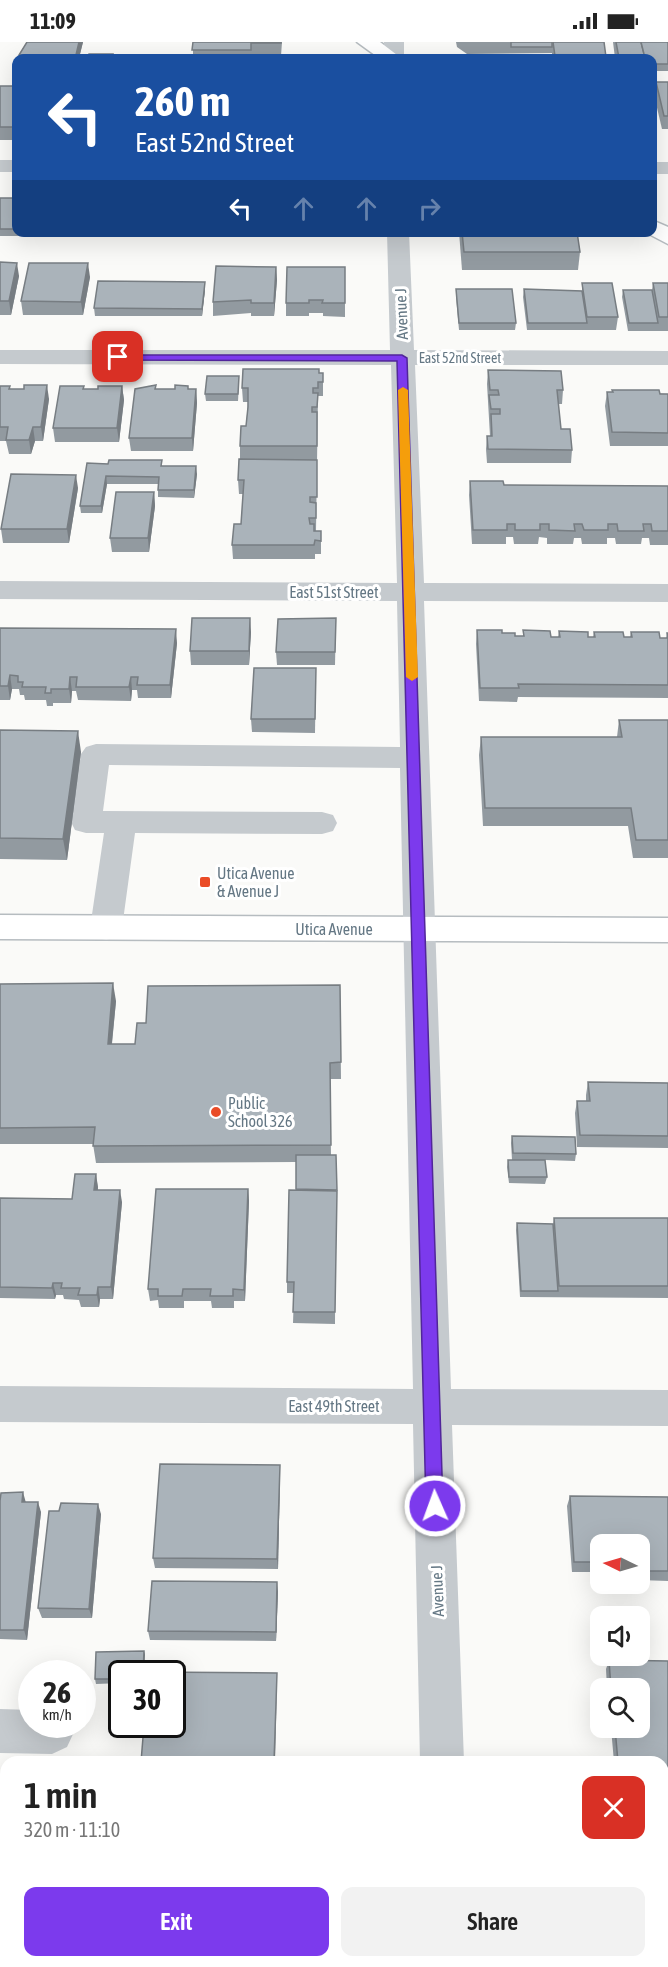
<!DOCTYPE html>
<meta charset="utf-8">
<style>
:root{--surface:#fff;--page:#f2f2f2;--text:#222;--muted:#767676;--accent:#7c3aed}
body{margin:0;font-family:"Asap Condensed",sans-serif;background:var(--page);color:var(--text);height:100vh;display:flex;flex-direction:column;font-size:22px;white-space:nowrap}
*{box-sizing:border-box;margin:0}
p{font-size:20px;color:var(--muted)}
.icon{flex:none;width:33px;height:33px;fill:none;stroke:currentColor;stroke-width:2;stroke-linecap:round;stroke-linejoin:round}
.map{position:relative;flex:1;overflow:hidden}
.sheet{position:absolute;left:0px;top:1714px;width:669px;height:212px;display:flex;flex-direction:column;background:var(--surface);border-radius:18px 18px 0 0;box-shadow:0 6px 24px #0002}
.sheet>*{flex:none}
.hud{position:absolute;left:12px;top:12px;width:645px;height:183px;border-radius:12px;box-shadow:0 6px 24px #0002;background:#1a4fa0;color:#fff;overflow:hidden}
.needle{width:39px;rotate:275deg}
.buttons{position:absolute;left:590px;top:1492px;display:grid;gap:12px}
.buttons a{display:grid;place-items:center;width:60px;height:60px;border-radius:12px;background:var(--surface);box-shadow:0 6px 24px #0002;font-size:30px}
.speed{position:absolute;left:18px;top:1618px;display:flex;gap:12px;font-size:30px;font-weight:700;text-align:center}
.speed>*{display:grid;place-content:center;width:78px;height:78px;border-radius:50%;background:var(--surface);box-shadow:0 6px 24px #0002;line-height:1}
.speed small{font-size:15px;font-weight:400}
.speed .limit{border:3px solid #111;border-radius:9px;background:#fff;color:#111}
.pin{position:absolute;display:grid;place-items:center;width:51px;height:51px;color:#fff;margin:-26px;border-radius:12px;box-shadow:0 3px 9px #0006}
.me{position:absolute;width:66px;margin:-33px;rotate:358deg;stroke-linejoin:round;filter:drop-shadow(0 0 4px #0008)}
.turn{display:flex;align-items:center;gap:21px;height:126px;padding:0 24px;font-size:27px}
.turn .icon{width:78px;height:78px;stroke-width:2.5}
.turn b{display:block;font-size:42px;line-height:51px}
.lanes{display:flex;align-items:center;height:57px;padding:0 24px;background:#0003;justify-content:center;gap:30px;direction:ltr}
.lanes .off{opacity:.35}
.round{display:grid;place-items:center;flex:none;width:63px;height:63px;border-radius:12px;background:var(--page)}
.overview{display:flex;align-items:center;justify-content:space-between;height:102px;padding:0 24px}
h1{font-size:36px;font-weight:600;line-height:45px}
.button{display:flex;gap:12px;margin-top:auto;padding:12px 24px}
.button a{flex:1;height:69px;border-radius:12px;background:var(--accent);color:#fff;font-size:24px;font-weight:600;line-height:69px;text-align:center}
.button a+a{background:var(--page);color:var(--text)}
.status{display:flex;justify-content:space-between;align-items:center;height:42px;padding:0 30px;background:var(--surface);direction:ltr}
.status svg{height:16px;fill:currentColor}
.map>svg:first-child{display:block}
</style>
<div class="status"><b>11:09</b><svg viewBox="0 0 49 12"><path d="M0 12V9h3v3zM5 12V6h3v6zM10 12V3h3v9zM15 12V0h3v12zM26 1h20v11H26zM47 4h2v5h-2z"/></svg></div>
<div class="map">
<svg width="668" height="1925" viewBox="0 0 668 1925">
<rect width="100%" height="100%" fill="#fafaf8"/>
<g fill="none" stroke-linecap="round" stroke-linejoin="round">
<g stroke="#b6bcc0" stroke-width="3">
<g id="major">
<polygon points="357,0 380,0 401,16 379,16"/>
<polygon points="652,178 668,185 668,202 645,190 652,190"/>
<polygon points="0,873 668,876 668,900 0,897"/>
</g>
</g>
<g fill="#c5cace" fill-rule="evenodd">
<rect x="384" y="0" width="20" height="16"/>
<rect x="0" y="118" width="16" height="12"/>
<rect x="652" y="120" width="16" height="12"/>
<polygon points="387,190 409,190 414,308 668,309 668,323 415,323 424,541 668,542 668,560 424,559 451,1347 668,1348 668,1384 452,1383 464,1720 420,1720 413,1382 0,1380 0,1344 413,1347 400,726 109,723 103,769 322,770 333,773 337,781 333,789 322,792 135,791 122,886 117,895 106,898 95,895 90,886 104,791 86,791 75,788 71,780 81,712 86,705 96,702 400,705 397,559 0,557 0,539 397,541 391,323 0,322 0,308 390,308"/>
<polygon points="0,1667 32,1668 32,1683 71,1683 74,1690 67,1705 52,1712 0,1711"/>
<rect x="424" y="1920" width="46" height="5"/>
</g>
<use href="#major" fill="#fff" fill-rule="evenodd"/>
</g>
<g fill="#929aa0">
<polygon points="27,0 83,0 79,16 20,16 19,13"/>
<polygon points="193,0 282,0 281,14 252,14 252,16 193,16"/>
<polygon points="456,0 604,0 606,15 606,16 552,16 552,11 467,12 457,5"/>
<polygon points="613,0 668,0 668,29 652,29 652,16 615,16"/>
<polygon points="656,40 668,40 668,87 662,87 654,53"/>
<rect x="0" y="44" width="16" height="54"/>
<polygon points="0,156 16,156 16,190 90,190 90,194 0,194"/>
<polygon points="459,190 577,190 580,210 578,228 462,228"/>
<polygon points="0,220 19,234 11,273 0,273"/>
<polygon points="276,225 277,238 274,274 251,274 251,271 213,274 213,260"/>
<polygon points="345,225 345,275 323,274 323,271 309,271 309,274 286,274 286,261"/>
<polygon points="90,235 83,273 23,273 21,259"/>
<polygon points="582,241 618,275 616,288 527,288 523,255 524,247 582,249"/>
<polygon points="653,241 668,241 668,289 628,289 622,255 623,248 652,248"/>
<polygon points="456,247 516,281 515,288 459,288 456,255"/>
<polygon points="205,248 202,274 95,274 94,266"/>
<polygon points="488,328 563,348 562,362 558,362 561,387 572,408 571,421 487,421 486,407 487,394 490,394 487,342"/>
<polygon points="319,331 323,331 323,354 318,354 316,489 321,489 321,512 315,512 315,517 233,517 232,503 241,482 243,452 239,452 238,438 240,417 240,404 246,384 248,360 243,360 242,346"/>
<polygon points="239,341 238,359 206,359 205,352"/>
<polygon points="156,343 156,347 175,347 188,344 188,347 196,347 197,361 193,409 131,409 129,396"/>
<polygon points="0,344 49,357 43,399 35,399 31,412 9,412 6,399 0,399"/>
<polygon points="84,344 84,347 98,347 122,344 124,358 119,400 55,400 53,386"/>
<polygon points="612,348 668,352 668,404 610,404 605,364 607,350 612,350"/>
<polygon points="87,421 162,424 197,432 194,456 158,455 158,442 107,442 102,471 81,471 80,464"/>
<polygon points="470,439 504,443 668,444 668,503 650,503 649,496 642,496 641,502 616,502 615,496 607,496 607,502 582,502 581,496 574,496 573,502 547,502 547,496 539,495 538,502 514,502 513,495 506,495 506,502 472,502 469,453"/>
<polygon points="78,446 69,501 3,501 1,487"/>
<polygon points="154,450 155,464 149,510 112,510 110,496"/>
<polygon points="336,576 335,623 277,623 276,610"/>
<polygon points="0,586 177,601 171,656 138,656 137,648 132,648 131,659 78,658 76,649 72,649 71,661 53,661 53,664 47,664 46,658 25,658 24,653 20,653 19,647 12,647 10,658 0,658"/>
<polygon points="477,588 502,591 515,594 523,594 523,588 551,595 558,595 559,589 588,595 593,595 594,590 624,595 630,595 631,590 660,596 666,596 667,591 668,591 668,656 518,655 517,660 479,659 476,602"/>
<polygon points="251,590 249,623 191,623 190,609"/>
<polygon points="316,626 315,691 252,690 251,677"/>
<polygon points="619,678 668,678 668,816 633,816 628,784 483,784 479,713 481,695 617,695"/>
<polygon points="0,688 81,710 67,818 0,817"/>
<polygon points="0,942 116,959 112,1002 135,1002 146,981 340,943 341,1037 330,1037 331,1113 336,1113 335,1282 293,1281 294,1251 287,1251 287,1240 296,1148 296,1120 96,1121 93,1102 0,1102"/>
<polygon points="588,1040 668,1041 668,1106 577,1105 575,1071 577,1059 586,1059 586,1053"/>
<polygon points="512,1094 576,1112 575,1119 545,1118 547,1135 545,1142 509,1141 507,1125 508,1118 512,1118 511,1101"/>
<polygon points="96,1132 98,1148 122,1160 113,1257 100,1257 99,1265 81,1265 79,1258 64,1257 63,1253 56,1253 55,1257 0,1256 0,1156 72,1157"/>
<polygon points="248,1147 249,1159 245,1259 234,1259 234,1266 212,1266 211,1259 184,1259 184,1266 159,1266 158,1258 150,1259 148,1247"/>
<polygon points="554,1176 668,1176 668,1256 520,1255 516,1188 517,1181 553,1182"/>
<polygon points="280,1434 278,1527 155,1526 153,1516"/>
<polygon points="570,1454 668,1455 668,1539 639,1538 639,1503 600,1503 600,1530 572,1530 567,1464"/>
<polygon points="0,1459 26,1460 41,1470 27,1598 0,1597"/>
<polygon points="101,1472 92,1576 42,1576 38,1566"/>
<polygon points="278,1549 276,1599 150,1598 148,1589"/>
<polygon points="144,1609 145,1613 122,1632 122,1641 96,1642 95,1637"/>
<polygon points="609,1618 668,1619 668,1774 663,1773 663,1720 614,1720 611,1686 639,1686 639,1647 607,1647 606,1627"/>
<rect x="0" y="1759" width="6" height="129"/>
<polygon points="129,1920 267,1920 267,1925 131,1925"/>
<polygon points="617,1920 663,1920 668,1925 618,1925"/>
</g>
<g fill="#777d82">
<polygon points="79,0 83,0 79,16 76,16 76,13"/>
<polygon points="17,221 19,234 11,273 9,259"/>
<polygon points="88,221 90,235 83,273 81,260"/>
<polygon points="276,225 277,238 274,274 274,261"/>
<polygon points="205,240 205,248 202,274 202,267"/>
<polygon points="47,343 49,357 43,399 41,385"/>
<polygon points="122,344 124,358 119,400 117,386"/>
<polygon points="196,347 197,361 193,409 192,396"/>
<polygon points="33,385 35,399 31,412 29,398"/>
<polygon points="196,424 197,432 194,456 194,448"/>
<polygon points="76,433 78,446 69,501 67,487"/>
<polygon points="106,434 107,442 102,471 101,464"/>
<polygon points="154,450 155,464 149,510 148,496"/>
<polygon points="250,576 251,590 249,623 249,609"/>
<polygon points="176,587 177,601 171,656 170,643"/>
<polygon points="10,633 12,647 10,658 8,644"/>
<polygon points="70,635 72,649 71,661 69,647"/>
<polygon points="131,635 132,648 131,659 129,645"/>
<polygon points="78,689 81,710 67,818 63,797"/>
<polygon points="113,941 116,959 110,1019 108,1002"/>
<polygon points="96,1132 98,1145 97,1160 94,1148"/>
<polygon points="248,1147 249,1159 245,1259 244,1248"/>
<polygon points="120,1148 122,1160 113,1257 111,1245"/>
<polygon points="53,1241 56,1253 55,1257 52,1246"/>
<polygon points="98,1245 100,1257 99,1265 97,1253"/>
<polygon points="280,1423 280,1434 278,1527 277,1517"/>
<polygon points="23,1450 26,1461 22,1460"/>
<polygon points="38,1460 41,1470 27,1598 24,1588"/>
<polygon points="98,1462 101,1472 92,1576 89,1567"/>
<polygon points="277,1540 278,1549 276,1599 276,1590"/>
<polygon points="144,1609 145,1613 144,1632 143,1632"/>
<polygon points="277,1631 277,1640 275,1720 274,1720"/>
</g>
<g fill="#aab3ba" stroke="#777d82" stroke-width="1.5">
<polygon points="27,0 79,0 76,13 19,13"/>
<polygon points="193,0 281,0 281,1 251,1 251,8 192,8"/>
<rect x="511" y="0" width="41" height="5"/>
<polygon points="553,0 604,0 606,15 555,14"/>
<polygon points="616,0 641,0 645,16 619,16"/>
<polygon points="641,0 668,0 668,22 652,22 652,16 645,16"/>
<polygon points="89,12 113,12 112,16 88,16"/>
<polygon points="656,40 668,40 668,74 664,74"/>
<rect x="0" y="44" width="16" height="41"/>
<rect x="0" y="156" width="16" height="31"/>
<polygon points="462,190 577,190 580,210 464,210"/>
<polygon points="0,220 17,221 9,259 0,259"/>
<polygon points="29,221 88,221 81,260 21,259"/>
<polygon points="216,224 276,225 274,261 251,261 251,258 213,260"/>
<polygon points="287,225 345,225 345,261 322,261 323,258 309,258 309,261 286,261"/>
<polygon points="98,239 205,240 202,267 94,266"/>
<polygon points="582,241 612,241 618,275 587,275"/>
<polygon points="653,241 668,241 668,275 659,275"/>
<polygon points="456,247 512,247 516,281 459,281"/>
<polygon points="524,247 582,249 587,281 528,281"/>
<polygon points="623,248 652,248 658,281 629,281"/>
<polygon points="243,327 319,327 319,331 323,331 323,340 318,340 318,346 313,346 313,351 318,351 317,365 312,365 312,370 317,370 317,404 240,404 241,384 246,384 248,365 248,346 242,346"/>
<polygon points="488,328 561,329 563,348 557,348 561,387 570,387 572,408 488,407 487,394 492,394 491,372 500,372 500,367 491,367 489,353 499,353 498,348 490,348"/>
<polygon points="207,334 239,334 238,352 205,352"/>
<polygon points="24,343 47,343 41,385 33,385 29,398 6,398 8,385 0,385 0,344 10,344 9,347 24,347"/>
<polygon points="156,343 155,347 175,347 175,343 188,344 188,347 196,347 192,396 129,396 135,347"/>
<polygon points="60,344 84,344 83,347 98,347 98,344 122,344 117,386 53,386"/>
<polygon points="612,348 659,348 660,352 668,352 668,391 612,390 607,350 613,350"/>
<polygon points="239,417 317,418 317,455 310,455 310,460 316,461 316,476 309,476 310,482 314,482 314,489 321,489 321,499 315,498 314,503 232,503 234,482 241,482 244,438 238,438"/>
<polygon points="109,418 162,418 161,424 196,424 194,448 158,448 159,435 106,434 101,464 80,464 87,421 108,422"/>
<polygon points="11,432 76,433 67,487 1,487"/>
<polygon points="470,439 503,439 504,443 668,444 668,489 652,489 651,482 643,482 644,489 618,489 617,482 608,482 608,488 584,488 582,482 574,482 575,489 549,488 549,482 540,482 540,488 515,488 515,482 507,482 507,488 473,488"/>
<polygon points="116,450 154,450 148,496 110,496"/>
<polygon points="192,576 250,576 249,609 190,609"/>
<polygon points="336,576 335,610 276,610 278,577"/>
<polygon points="0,586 176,587 170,643 137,643 138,635 131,635 129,645 76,645 77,635 70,635 69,647 51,647 51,651 45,651 46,645 22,645 23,640 18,640 18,634 10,633 8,644 0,644"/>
<polygon points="477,588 502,588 502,591 515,591 515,594 524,594 523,588 550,589 551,595 560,595 559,589 588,590 588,595 595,595 594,590 623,590 624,595 632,595 631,590 659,590 660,596 668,596 667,591 668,591 668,643 518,642 519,646 480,646"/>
<polygon points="254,626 316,626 315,677 251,677"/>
<polygon points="619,678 668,678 668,798 636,798 631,766 485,766 481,695 622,695"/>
<polygon points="0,688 78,689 63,797 0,796"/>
<polygon points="113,941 108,1002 135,1002 137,981 146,981 148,944 340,943 341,1020 330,1021 331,1103 93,1104 95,1085 0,1086 0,942"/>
<polygon points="588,1040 668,1041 668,1094 580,1093 577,1059 590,1059"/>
<polygon points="512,1094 575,1095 576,1112 513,1111"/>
<polygon points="296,1113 336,1113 337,1148 296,1147"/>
<polygon points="508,1118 545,1118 547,1135 509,1135"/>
<polygon points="75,1132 96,1132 94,1148 120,1148 111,1245 98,1245 97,1253 78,1253 80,1246 61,1246 62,1241 53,1241 52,1246 0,1245 0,1156 72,1157"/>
<polygon points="156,1147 248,1147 244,1248 233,1247 233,1254 210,1254 211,1247 183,1247 182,1254 158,1254 158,1247 148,1247"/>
<polygon points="289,1148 337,1149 335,1270 293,1270 294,1240 287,1240"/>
<polygon points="554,1176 668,1176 668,1244 559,1244"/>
<polygon points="517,1181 553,1182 558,1249 521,1249"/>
<polygon points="160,1422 280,1423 277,1517 153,1516"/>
<polygon points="23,1450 22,1460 38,1460 24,1588 0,1588 0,1459 1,1451"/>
<polygon points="570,1454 668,1455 668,1529 639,1529 639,1503 600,1503 600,1520 574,1520"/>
<polygon points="61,1461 98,1462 89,1567 38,1566 49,1469 59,1469"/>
<polygon points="152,1539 277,1540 276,1590 148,1589"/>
<polygon points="144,1609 143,1632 122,1632 122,1637 95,1637 96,1610"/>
<polygon points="609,1618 668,1619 668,1766 663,1766 663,1720 618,1720 615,1686 639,1686 639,1647 611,1647"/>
<polygon points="148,1630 277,1631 274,1720 141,1720 144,1683 172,1683 172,1632 147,1632"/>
<rect x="0" y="1759" width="6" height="122"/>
<polygon points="663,1803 668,1803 668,1925 622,1925 621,1920 663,1920"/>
</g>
<polygon fill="#7c3aed" stroke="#51269a" stroke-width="1.5" points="114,313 402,313 407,316 443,1464 440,1470 435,1472 429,1470 426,1464 397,319 118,318 114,317"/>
<polygon fill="#f59e0b" points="403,345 408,348 418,635 412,639 406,635 398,348"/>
<g fill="#ea4c27" stroke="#fff" stroke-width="2">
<rect x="199" y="834" width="12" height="12" rx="3"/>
<circle cx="216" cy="1070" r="6"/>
</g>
<g text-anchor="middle" stroke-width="6" stroke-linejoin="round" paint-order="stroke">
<g font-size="14" fill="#647784" stroke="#fff">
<text x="460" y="321">East 52nd Street</text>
</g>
<g font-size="16" fill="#647784" stroke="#fff">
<text transform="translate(401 272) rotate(-92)" y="6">Avenue J</text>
<text x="334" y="556">East 51st Street</text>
<text x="334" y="893">Utica Avenue</text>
<text x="334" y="1370">East 49th Street</text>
<text transform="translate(437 1549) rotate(-92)" y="6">Avenue J</text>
</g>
<g font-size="16" fill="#647784" stroke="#fff" text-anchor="start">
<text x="217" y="837">Utica Avenue<tspan x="217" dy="18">&amp; Avenue J</tspan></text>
<text x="228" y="1067">Public<tspan x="228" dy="18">School 326</tspan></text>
</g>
</g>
</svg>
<div class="buttons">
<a><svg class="needle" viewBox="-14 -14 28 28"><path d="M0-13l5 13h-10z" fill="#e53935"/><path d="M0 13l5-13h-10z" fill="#767676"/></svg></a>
<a><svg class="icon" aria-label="sound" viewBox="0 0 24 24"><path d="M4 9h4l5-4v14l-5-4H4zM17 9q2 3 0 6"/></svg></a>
<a><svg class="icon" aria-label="search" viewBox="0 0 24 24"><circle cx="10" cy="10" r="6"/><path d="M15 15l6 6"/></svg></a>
</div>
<div class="speed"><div>26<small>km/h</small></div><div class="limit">30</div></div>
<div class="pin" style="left:118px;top:315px;background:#d93025"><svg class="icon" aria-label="arrive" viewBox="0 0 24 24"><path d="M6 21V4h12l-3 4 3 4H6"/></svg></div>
<svg class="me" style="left:435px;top:1464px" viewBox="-20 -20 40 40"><circle r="17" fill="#7c3aed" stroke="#fff" stroke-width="3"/><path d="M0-11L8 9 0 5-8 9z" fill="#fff"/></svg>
<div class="hud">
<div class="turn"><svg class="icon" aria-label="left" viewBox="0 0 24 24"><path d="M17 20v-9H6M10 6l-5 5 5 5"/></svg><div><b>260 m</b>East 52nd Street</div></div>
<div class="lanes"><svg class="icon" aria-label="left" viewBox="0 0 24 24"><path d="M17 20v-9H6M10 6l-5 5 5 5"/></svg><svg class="icon off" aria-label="ahead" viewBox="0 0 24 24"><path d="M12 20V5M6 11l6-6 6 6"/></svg><svg class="icon off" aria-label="ahead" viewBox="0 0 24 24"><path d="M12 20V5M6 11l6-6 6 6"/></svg><svg class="icon off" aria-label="right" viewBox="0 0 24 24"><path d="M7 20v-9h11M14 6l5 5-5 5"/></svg></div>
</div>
<section class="sheet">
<div class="overview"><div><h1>1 min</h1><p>320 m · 11:10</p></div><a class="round" style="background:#d93025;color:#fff"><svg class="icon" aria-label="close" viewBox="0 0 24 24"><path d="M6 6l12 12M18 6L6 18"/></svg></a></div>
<div class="button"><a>Exit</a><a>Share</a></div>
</section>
</div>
